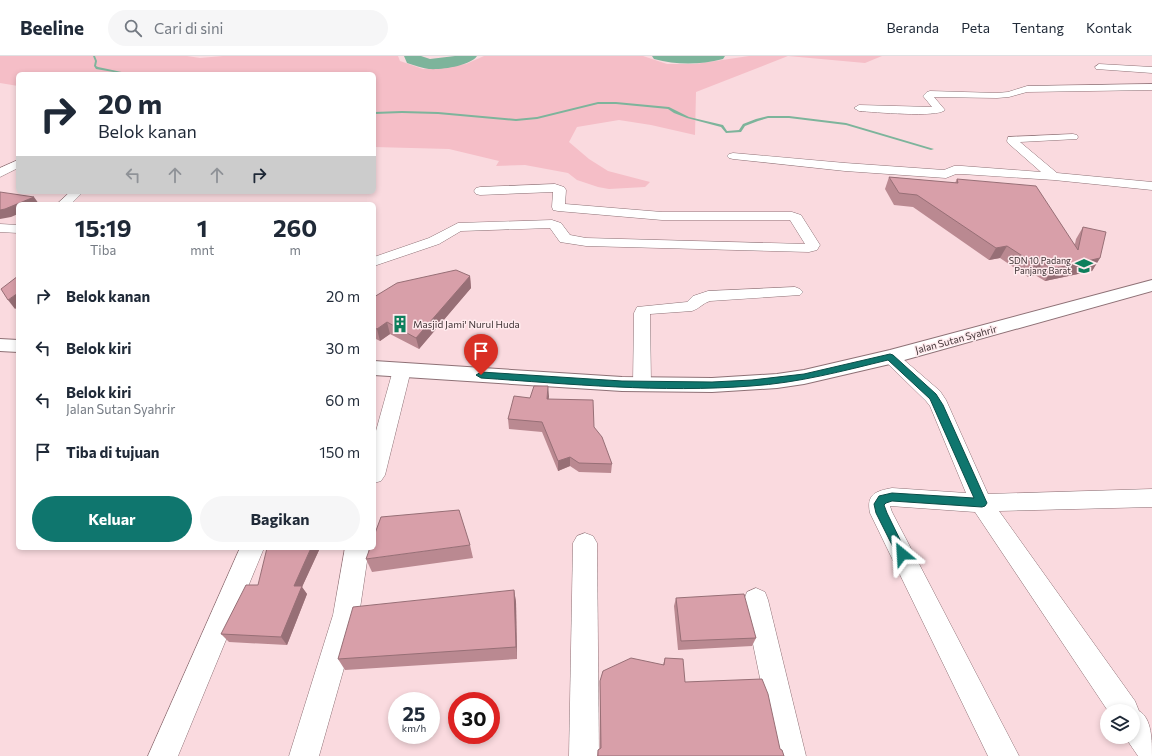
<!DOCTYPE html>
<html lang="id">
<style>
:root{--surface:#fff;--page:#f6f6f7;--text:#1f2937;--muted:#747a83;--line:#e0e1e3;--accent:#0f766e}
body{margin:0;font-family:Commissioner,sans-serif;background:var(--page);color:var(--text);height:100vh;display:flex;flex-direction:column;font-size:15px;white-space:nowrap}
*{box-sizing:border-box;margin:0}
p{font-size:13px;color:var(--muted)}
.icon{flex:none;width:22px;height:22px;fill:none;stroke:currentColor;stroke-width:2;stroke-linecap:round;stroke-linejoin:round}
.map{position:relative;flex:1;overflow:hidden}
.panel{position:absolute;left:16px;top:146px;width:360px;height:348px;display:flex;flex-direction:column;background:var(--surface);border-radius:6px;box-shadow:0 2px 6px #0003}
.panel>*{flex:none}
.banner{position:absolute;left:16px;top:16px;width:360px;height:122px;border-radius:6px;box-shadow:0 2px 6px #0003;background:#fff;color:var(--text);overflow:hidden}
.fabs{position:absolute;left:1100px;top:648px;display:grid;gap:8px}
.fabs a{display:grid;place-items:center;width:40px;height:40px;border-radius:50%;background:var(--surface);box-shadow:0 2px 6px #0003;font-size:20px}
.speed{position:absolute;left:388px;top:636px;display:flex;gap:8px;font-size:20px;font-weight:700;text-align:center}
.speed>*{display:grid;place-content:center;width:52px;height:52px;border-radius:50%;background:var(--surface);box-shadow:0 2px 6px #0003;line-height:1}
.speed small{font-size:10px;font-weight:400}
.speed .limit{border:6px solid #d22;background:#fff;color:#111}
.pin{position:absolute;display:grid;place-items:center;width:34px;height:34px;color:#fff;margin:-41px -17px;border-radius:50% 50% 50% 0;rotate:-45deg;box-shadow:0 0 4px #0007}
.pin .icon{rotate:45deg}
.me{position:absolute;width:44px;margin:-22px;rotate:333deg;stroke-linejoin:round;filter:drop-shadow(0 0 3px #0008)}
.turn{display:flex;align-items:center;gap:14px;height:84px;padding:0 16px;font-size:18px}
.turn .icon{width:52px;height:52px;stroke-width:2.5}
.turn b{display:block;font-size:28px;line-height:34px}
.lanes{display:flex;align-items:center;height:38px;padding:0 16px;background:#0003;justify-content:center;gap:20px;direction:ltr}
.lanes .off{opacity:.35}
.eta{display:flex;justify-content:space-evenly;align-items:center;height:68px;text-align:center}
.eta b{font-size:24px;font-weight:700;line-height:28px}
.action{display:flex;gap:8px;margin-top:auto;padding:8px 16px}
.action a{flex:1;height:46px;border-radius:24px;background:var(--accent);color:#fff;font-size:16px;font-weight:700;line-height:46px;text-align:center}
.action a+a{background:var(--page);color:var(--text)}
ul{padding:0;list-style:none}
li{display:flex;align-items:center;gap:12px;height:52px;padding:0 16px}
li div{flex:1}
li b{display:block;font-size:15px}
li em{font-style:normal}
header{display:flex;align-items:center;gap:24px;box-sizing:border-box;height:56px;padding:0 20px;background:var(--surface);border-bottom:1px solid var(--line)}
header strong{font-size:19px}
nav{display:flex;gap:22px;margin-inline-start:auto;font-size:14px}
.search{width:280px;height:36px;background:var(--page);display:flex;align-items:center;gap:10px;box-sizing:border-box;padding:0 14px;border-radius:22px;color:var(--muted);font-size:15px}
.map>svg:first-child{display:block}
</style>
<header>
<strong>Beeline</strong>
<div class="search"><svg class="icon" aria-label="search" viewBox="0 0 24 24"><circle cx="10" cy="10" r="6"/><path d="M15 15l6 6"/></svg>Cari di sini</div>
<nav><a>Beranda</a><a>Peta</a><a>Tentang</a><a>Kontak</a></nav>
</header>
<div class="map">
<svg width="1152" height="700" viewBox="0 0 1152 700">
<rect width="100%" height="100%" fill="#fadadf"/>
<polygon fill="#f5bec7" points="0,0 187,0 200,2 223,0 398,0 400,5 423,13 466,8 484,0 643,0 667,8 695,8 749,0 882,0 865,7 788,0 696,36 695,79 651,69 619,64 577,71 569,86 589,103 608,115 650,126 645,131 609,133 598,131 577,124 568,117 525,109 496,110 499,105 449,93 374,91 374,18 18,18 18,30 0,27"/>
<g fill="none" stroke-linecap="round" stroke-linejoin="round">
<g fill="#7db49b" fill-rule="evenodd">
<polygon points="93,0 95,0 97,5 96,10 98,11 131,18 125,18 96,13 94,10 95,5"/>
<polygon points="598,46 616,46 669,51 689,61 723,69 727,75 739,74 743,68 756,63 768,60 789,60 846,67 934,93 931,94 846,69 789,62 768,62 758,65 745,70 741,76 726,77 721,71 687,62 674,57 668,53 616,48 598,48 537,63 516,65 438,58 402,57 374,58 374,56 402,55 438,56 516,63 537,61"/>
</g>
<g fill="#7db49b" fill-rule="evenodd">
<path d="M 404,0 L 421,0 L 430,3 L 455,0 L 477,0 C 470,10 441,14 429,13 C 422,12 414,9 407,7 Z"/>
<path d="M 652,0 L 725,0 L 723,3 C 699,9 677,9 654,3 Z"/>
</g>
<g stroke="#8e7176" stroke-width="1">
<g id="street">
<polygon points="1099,8 1152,11 1152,17 1096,13 1095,11"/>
<path d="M 1152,28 L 1152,34 L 1027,36 L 1009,41 L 997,42 L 934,41 L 945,54 C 938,62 873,56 859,55 L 854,52 L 859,49 L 932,51 L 923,40 L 927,36 L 930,35 L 997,37 L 1008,36 L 1027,30 Z"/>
<polygon points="1073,78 1077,79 1078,81 1077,83 1020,86 1057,117 1152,126 1152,134 1054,124 962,118 956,118 946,122 845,115 733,103 729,102 727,100 729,98 733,97 845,107 944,114 954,110 962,110 1041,116 1008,87 1007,85 1008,81"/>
<polygon points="18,104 18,112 0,121 0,112"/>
<polygon points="555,128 564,131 566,134 565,148 662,156 792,156 801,159 820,189 817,194 809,196 586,190 560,186 550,172 461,175 439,188 374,210 374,201 429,182 458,167 552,164 561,167 570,179 586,182 805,188 790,164 662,164 558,155 553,154 552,151 553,136 480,139 476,138 474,135 476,132 480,131"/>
<polygon points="70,136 80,136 81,138 71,148 57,148"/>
<polygon points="0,168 18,169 18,177 0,176"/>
<path d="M 795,231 L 800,233 L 803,236 L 800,239 L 710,245 C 703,247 699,253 692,255 L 650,258 L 651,329 L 648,333 L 642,335 L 636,333 L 633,329 L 634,257 L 637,251 L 687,246 L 693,240 L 708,235 Z"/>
<path d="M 890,295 L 896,297 L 940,335 L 946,344 L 988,438 L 1152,433 L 1152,451 L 999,455 L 1135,645 L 1139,655 C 1152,662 1152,685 1152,700 L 1138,700 L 1125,681 L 1133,681 L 1133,655 L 1108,655 L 975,456 L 890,450 L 892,456 L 1019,700 L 988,700 L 870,457 C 866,438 876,435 892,432 L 966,437 L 930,350 L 926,345 L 881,301 L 884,297 Z"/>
<polygon points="402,308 408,310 411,314 385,419 381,425 374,427 374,382 393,314 396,310"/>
<polygon points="585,477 593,480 597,487 599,700 569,700 573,487 577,480"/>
<polygon points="240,492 264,492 178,700 148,700"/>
<polygon points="345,492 369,492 359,559 319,700 289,700 333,559"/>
<polygon points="756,532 765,536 768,544 806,700 776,700 744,544 747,536"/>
</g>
</g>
<g stroke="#8e7176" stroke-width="2">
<g id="highway">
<polygon points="1152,224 1152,235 890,308 804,328 777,332 712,336 622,335 374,319 374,305 622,321 712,322 777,318 804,314 890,294"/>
<polygon points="0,283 18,284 18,296 0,295"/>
</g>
</g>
<use href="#street" fill="#fff" fill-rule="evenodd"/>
<use href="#highway" fill="#fff" fill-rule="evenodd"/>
</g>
<g fill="#ba8991">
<polygon points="889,121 955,127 957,123 1075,188 1076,183 1083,171 1100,202 1092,215 1045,225 1035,219 1028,221 1000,202 989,204 913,151 894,149 885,133"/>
<polygon points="470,220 471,232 419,293 390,278 380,285 374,282 374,241"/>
<polygon points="549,340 548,343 594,371 612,408 611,417 579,416 570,410 558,415 542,376 509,373 508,363 530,342"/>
<polygon points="470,489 473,502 372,516 366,503"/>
<polygon points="320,492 302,531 307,538 287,589 229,586 221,578 258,529"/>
<polygon points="514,534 516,546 517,603 345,614 338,603"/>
<polygon points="676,542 756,582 752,590 678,594 674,550"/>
<polygon points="665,602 685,626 780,693 784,700 597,700 598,694 600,693 600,625 663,609"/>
</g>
<g fill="#976f76">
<polygon points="34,141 39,148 18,148 18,158 11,161 0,163 0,154"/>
<polygon points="1007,190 1000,202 989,204 996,192"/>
<polygon points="1100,202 1092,215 1045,225 1052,213"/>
<polygon points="1043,207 1035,219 1028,221 1035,208"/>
<polygon points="470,220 471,232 419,293 416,282"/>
<polygon points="18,237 18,251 15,253 8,244"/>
<polygon points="387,266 390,278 380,285 377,273"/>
<polygon points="548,330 549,340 548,352 547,343"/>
<polygon points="570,401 570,410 558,415 558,405"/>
<polygon points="311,492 320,492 302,531 307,538 287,589 281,581 294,530"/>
<polygon points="514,534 516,546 517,603 516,591"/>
</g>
<g fill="#d89fa9" stroke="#976f76">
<polygon points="889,121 958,127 957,123 1036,130 1078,194 1083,171 1106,176 1100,202 1052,213 1043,207 1035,208 1007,190 996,192 917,139 899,137"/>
<polygon points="0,136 34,141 5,153 0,154"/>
<polygon points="456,214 470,220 416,282 387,266 377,273 374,272 374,241 397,227"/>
<polygon points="18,220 18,237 8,244 1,233"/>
<polygon points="534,330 548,330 547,343 593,344 594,371 602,381 612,408 579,407 570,401 558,405 542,366 508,363 514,340 530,342"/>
<polygon points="459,454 470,489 366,503 370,492 374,492 374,480 381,461"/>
<polygon points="267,492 311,492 294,530 302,530 281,581 221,578 246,529 258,529"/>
<polygon points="514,534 516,591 338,603 353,551"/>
<polygon points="744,538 756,582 681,585 676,542"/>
<polygon points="631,602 664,609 665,602 683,603 685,626 762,623 768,638 780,693 782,694 784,700 598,700 598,694 601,692 600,625 603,615"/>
</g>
<path fill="#0f766e" stroke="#0a4d48" d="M 890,298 L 893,299 L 936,338 L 943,349 L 987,447 L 985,450 L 982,451 L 892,445 L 886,447 L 884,449 L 887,457 L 907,498 L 906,501 L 902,502 L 898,501 L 876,457 L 874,448 L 879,440 L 892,437 L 974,442 L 930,343 L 888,304 C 843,315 798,327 751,330 C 661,337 570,328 481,322 L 476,319 L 481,316 L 622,325 L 712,326 L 752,324 L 804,318 Z"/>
<defs>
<g id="school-bare" transform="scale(1.38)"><path d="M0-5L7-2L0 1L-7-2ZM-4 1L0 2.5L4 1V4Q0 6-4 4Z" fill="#0e7f5c" stroke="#ffebee" stroke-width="2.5" paint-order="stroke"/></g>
<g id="building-bare" transform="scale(1.38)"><path d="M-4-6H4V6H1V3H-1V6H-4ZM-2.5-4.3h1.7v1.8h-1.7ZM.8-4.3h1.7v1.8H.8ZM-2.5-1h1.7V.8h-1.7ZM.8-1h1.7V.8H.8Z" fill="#0e7f5c" stroke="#ffebee" stroke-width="2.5" paint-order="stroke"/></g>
</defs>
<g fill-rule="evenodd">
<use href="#school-bare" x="1084" y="210"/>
<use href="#building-bare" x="400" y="268"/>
</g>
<g text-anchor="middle" stroke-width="3" stroke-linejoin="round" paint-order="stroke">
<g font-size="9" fill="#403436" stroke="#ffebee" text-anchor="end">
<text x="1071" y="208">SDN 10 Padang<tspan x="1071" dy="10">Panjang Barat</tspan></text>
</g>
<g font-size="10" fill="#403436" stroke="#ffebee" text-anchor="start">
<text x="413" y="272">Masjid Jami' Nurul Huda</text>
</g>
<g font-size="10" fill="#403436" stroke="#ffebee">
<text transform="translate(956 283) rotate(-15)" y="4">Jalan Sutan Syahrir</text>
</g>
</g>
</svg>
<div class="fabs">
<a><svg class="icon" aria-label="layers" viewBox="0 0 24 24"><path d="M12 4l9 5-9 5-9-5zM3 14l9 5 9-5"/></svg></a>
</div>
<div class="speed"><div>25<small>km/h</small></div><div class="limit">30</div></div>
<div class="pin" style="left:481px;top:319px;background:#d93025"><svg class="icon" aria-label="arrive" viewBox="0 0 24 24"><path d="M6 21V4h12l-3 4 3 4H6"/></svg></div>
<svg class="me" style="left:902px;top:498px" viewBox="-20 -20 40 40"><path d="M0-17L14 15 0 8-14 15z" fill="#0f766e" stroke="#fff" stroke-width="4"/></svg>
<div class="banner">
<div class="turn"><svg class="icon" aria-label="right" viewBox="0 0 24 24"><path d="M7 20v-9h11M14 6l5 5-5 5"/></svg><div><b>20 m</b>Belok kanan</div></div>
<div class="lanes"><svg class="icon off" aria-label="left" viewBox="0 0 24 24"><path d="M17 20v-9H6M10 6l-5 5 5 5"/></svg><svg class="icon off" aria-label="ahead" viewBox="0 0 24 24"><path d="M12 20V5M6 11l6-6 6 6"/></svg><svg class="icon off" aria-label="ahead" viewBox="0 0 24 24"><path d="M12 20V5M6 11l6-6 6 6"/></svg><svg class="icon" aria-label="right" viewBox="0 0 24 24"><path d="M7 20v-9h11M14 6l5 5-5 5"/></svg></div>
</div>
<section class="panel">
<div class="eta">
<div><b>15:19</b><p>Tiba</p></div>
<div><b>1</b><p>mnt</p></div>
<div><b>260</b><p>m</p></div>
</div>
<ul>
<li><svg class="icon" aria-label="right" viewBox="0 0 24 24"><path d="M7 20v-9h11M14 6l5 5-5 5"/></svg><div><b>Belok kanan</b></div><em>20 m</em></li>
<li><svg class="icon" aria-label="left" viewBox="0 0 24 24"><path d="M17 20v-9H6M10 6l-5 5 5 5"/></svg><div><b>Belok kiri</b></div><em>30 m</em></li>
<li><svg class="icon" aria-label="left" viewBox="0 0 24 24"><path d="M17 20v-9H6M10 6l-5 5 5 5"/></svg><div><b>Belok kiri</b><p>Jalan Sutan Syahrir</p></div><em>60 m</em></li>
<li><svg class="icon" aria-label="arrive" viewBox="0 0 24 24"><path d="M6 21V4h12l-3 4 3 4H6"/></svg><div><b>Tiba di tujuan</b></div><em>150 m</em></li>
</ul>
<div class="action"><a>Keluar</a><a>Bagikan</a></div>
</section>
</div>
